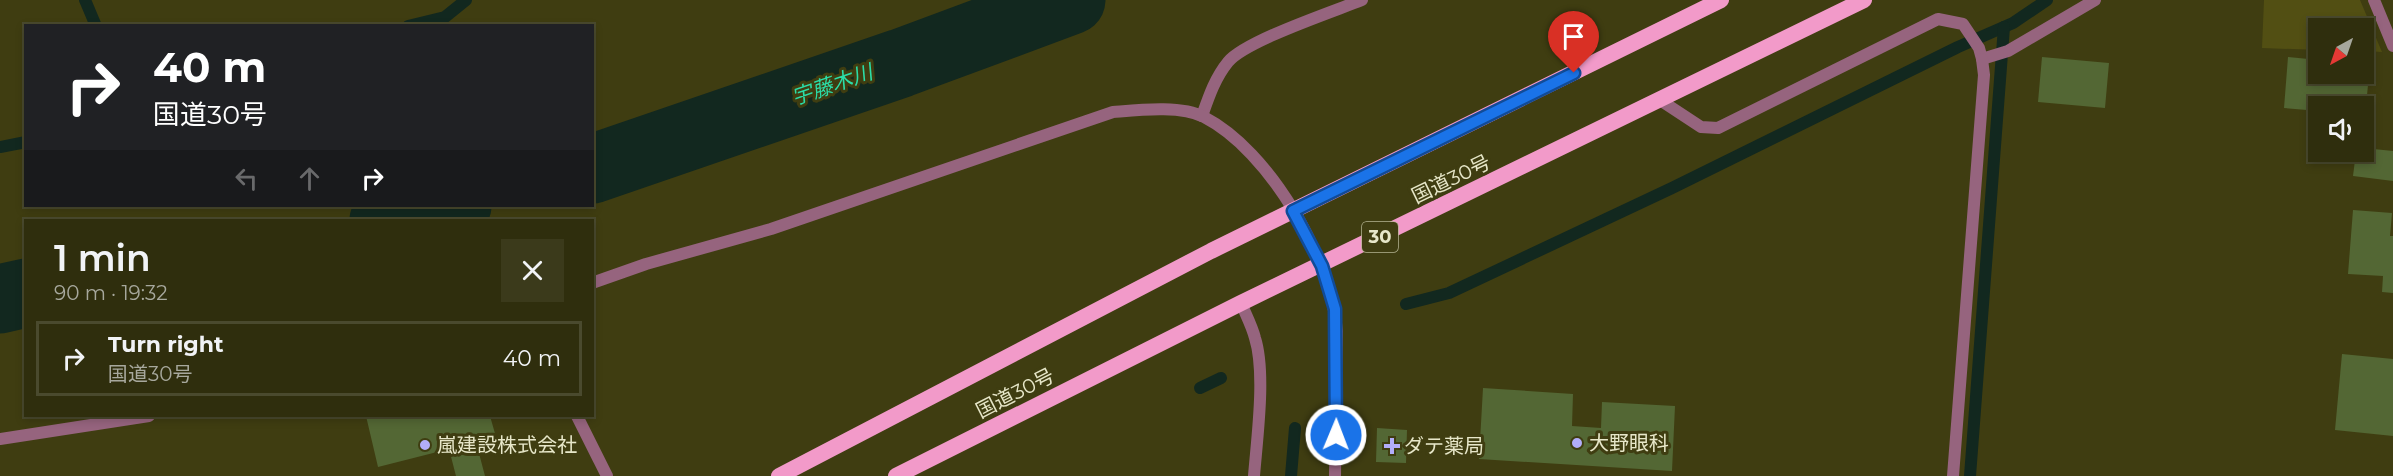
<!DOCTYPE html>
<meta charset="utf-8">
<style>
:root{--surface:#2f2e0d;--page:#3b3a1b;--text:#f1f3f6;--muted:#a7a89d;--line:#4a4a2e}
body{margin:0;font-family:Montserrat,"Noto Sans JP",sans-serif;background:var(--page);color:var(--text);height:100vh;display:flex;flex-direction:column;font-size:22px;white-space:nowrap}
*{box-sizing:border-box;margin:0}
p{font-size:20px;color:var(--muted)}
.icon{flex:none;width:33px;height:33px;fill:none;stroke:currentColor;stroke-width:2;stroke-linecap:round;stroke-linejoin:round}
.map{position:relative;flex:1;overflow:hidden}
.details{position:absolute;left:24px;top:219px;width:570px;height:198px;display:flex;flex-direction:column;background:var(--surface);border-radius:0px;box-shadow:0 3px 9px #0003,0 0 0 2px var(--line)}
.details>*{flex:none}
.guide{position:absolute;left:24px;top:24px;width:570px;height:183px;border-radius:0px;box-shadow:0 3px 9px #0003,0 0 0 2px var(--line);background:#202124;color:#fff;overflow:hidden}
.needle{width:39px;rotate:220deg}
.fabs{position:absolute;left:2308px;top:18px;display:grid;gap:12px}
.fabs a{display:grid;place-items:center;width:66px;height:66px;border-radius:0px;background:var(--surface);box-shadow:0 3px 9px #0003,0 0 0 2px var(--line);font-size:30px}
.pin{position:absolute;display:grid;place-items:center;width:51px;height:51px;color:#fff;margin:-62px -26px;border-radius:50% 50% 50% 0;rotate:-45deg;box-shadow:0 0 6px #0007}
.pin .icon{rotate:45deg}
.me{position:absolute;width:66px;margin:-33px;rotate:1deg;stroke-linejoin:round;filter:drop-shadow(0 0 4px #0008)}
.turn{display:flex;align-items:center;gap:21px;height:126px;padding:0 30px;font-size:27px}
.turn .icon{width:78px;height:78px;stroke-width:2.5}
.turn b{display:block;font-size:42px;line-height:51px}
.lanes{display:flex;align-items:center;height:57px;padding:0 30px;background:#0003;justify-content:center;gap:30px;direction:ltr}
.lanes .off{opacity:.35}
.round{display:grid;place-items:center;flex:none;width:63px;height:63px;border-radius:0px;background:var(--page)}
.overview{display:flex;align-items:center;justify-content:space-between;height:102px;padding:0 30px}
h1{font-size:36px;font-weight:600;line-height:45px}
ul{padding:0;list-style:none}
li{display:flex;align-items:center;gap:18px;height:75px;margin:0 12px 9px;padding:0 18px;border:3px solid var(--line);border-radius:0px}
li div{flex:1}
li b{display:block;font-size:22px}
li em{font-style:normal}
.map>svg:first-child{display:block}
</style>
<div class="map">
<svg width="2393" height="476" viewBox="0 0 2393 476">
<rect width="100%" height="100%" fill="#3f3d11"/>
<polygon fill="#524f13" points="2264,0 2360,0 2382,52 2364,51 2364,28 2319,28 2319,50 2262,48"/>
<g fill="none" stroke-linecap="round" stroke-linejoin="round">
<g stroke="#12281f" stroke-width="12">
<polyline points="85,0 96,26"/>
<polyline points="408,26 445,17 466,0"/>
<polyline points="0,147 26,142"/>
<polyline points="1406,304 1449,293 1672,188 1958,47 2013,23 2047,0"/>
<polyline points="1200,388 1221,378"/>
<polyline points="1291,476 1295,428"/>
<polyline points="1970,476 2004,27"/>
</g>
<g stroke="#12281f" stroke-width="69">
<polyline points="592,169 901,63 1071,0"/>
<polyline points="384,220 457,206"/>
<polyline points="0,299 26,293"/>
</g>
</g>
<g fill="#536734">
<polygon points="2042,57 2109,63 2105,108 2038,102"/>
<polygon points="2288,57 2319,60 2319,74 2364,74 2364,64 2370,64 2366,106 2319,106 2319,111 2284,108"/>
<polygon points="2364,148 2393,151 2393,181 2353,176 2356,152 2364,152"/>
<polygon points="2353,210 2392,213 2390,236 2393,236 2393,293 2382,292 2383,276 2348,274"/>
<polygon points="2342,354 2393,359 2393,436 2335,430"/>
<polygon points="1483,388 1573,394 1572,426 1601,428 1602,402 1675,406 1672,471 1479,459"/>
<polygon points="366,416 490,416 496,437 476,442 485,476 456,476 449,449 378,467"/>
<polygon points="1377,428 1407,430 1406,463 1376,462"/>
</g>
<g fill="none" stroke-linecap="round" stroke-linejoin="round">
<g stroke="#96647e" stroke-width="12">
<polyline points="2374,0 2393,46"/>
<polyline points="1660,100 1701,127 1718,128 1938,19 1963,24 1979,48 1982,59 2008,51 2095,0"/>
<path d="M 1202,116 C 1209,96 1215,78 1228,62 C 1245,41 1332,12 1362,0"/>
<path d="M 592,283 L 646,264 L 771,229 L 1113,112 C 1138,110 1181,105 1204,117 C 1270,151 1331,258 1337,331 L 1335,476"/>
<path d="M 1241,303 C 1246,315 1252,326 1255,338 C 1266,373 1257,438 1254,476"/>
<polyline points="577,416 607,476"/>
<polyline points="0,439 149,416"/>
<polyline points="1953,476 1984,75 1982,59"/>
</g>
<g stroke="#f29ac9" stroke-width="16">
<polyline points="779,476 1211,251 1721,0"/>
<polyline points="896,476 1241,303 1864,0"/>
</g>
</g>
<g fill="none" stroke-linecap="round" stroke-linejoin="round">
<g stroke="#114b97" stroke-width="15">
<polyline id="route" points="1336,435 1335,309 1322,266 1293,211 1574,73"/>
</g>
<use href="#route" stroke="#1a73e8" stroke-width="10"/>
</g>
<g fill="#b2adf9" stroke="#3f3d11" stroke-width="2">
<circle cx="1577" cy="443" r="6"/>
<circle cx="425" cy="445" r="6"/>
<path d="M1389 437h6v6h6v6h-6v6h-6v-6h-6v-6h6z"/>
</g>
<g text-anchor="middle" stroke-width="6" stroke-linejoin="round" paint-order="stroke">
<rect fill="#3f3d11" stroke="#b5b492" stroke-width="1.5" x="1362" y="222" width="36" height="30" rx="4.5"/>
<g font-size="18" font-weight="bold" fill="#e7e7c9">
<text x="1380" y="243">30</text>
</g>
<g font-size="20" fill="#e7e7c9" stroke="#3f3d11">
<text transform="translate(1451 179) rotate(-26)" y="7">国道30号</text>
<text transform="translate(1015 393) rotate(-27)" y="7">国道30号</text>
</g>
<g font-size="20" fill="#e7e7c9" stroke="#3f3d11" text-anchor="start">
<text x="1589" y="450">大野眼科</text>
<text x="437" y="452">嵐建設株式会社</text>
<text x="1404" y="453">ダテ薬局</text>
</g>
<g font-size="21" font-style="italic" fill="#2bdda8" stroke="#3f3d11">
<text transform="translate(832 85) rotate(-19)" y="7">宇藤木川</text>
</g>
</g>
</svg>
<div class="fabs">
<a><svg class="needle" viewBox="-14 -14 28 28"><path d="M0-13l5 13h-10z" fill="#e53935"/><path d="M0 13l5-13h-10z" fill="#a7a89d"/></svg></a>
<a><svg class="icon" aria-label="sound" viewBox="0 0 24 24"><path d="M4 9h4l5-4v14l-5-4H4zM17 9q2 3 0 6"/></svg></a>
</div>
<div class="pin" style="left:1574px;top:73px;background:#d93025"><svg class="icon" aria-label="arrive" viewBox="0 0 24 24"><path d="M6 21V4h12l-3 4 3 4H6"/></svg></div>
<svg class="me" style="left:1336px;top:435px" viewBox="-20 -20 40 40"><circle r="17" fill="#1a73e8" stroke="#fff" stroke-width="3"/><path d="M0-11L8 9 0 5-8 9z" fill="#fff"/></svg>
<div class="guide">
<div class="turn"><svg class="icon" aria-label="right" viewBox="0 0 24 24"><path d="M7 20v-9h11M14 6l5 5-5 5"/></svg><div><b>40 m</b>国道30号</div></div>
<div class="lanes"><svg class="icon off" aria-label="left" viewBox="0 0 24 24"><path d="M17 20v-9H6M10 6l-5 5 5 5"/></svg><svg class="icon off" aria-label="ahead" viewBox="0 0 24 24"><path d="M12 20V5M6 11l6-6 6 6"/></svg><svg class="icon" aria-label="right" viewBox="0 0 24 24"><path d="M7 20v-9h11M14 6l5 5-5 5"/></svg></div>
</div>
<section class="details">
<div class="overview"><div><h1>1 min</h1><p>90 m · 19:32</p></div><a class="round"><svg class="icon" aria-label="close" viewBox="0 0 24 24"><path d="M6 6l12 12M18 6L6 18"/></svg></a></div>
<ul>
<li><svg class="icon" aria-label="right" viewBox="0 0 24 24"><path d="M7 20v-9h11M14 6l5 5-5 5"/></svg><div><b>Turn right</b><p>国道30号</p></div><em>40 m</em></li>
</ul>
</section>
</div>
